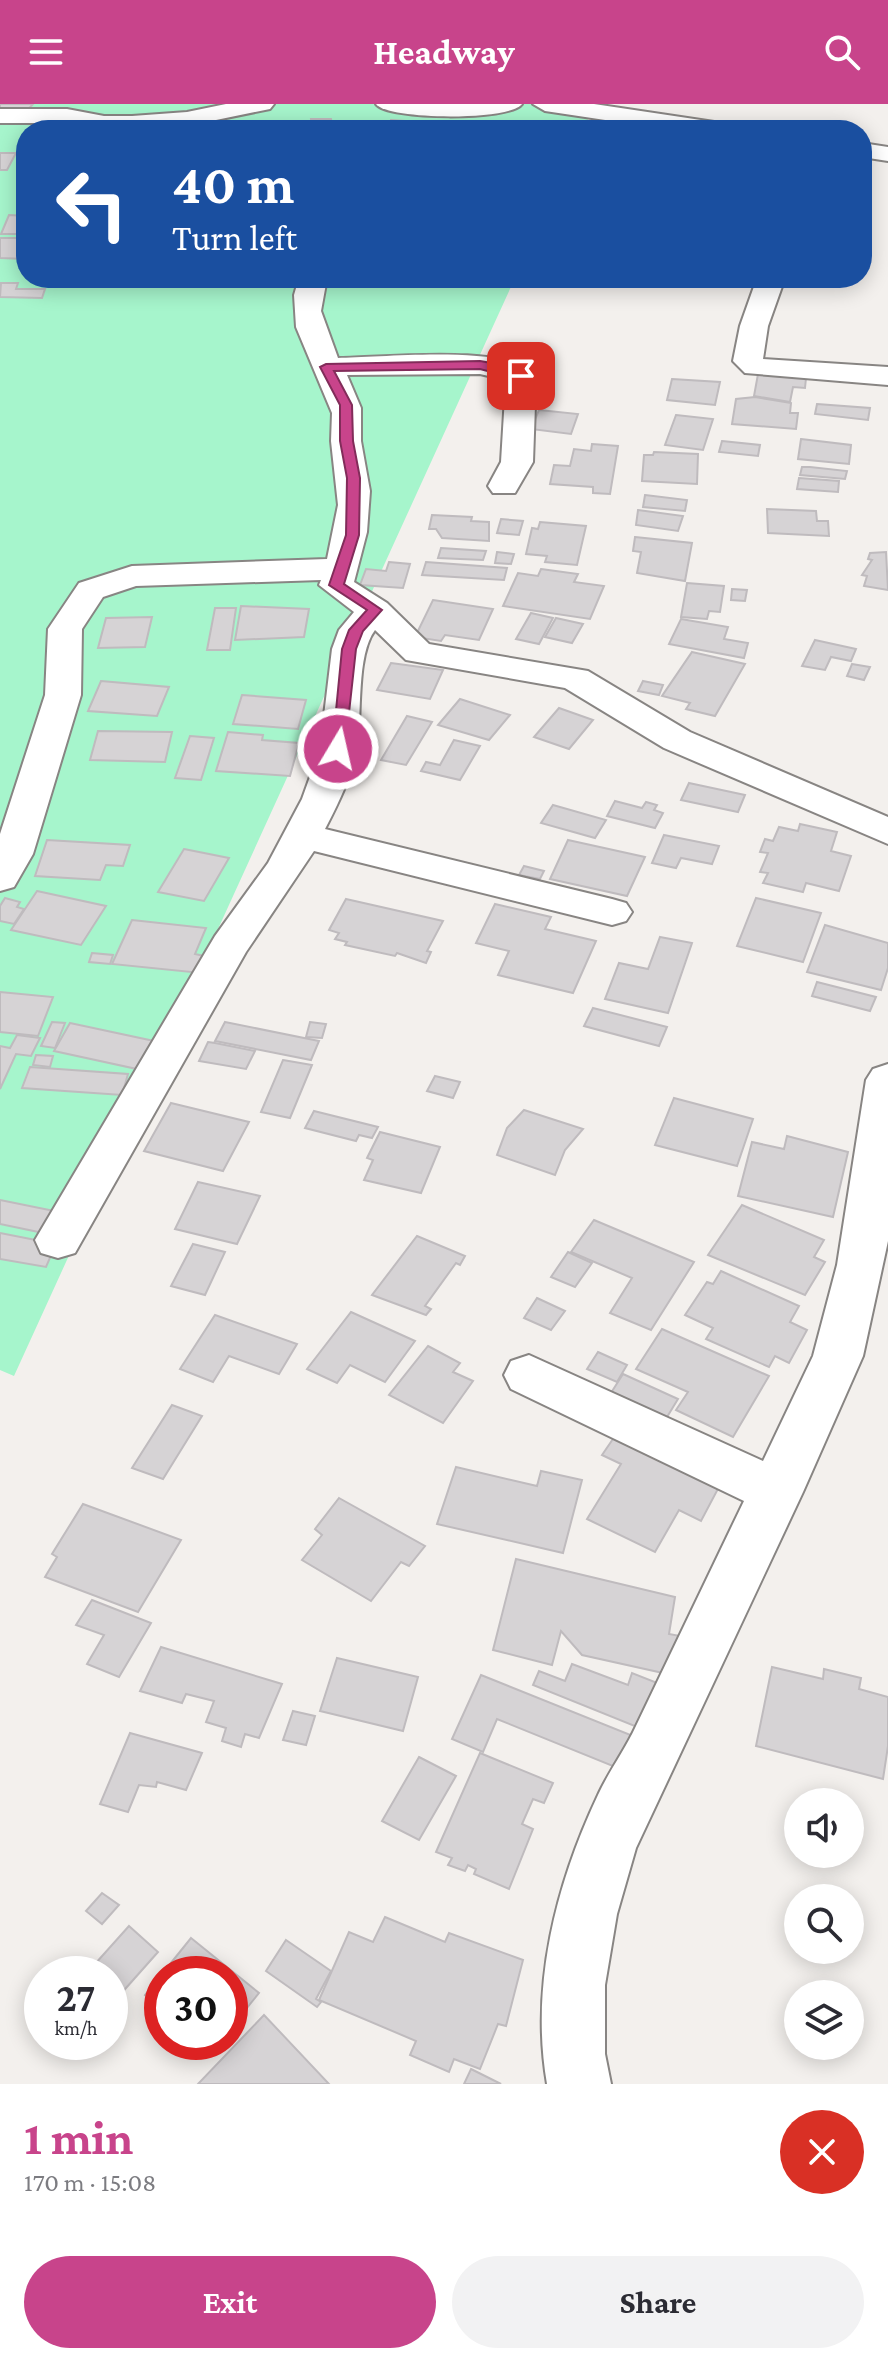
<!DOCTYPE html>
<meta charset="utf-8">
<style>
:root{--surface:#fff;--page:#f2f2f3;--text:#2b2b33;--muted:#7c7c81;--accent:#c8448b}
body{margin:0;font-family:"Crimson Pro",serif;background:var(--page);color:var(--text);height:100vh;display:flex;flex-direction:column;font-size:30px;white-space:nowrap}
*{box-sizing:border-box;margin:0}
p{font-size:26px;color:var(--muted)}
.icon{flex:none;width:44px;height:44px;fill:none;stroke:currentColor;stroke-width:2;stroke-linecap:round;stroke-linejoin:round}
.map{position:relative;height:1980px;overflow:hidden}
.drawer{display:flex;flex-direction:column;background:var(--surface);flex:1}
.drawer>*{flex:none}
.guide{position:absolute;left:16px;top:16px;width:856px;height:168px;border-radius:32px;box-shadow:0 4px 20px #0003;background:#1a4fa0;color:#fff;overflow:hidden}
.tools{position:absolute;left:784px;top:1684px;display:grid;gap:16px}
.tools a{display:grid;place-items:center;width:80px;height:80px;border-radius:50%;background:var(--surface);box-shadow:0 4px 20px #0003;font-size:40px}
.speed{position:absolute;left:24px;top:1852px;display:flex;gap:16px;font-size:40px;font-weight:700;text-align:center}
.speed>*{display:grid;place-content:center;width:104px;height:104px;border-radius:50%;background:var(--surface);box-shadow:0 4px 20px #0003;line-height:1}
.speed small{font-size:20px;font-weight:400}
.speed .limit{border:12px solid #d22;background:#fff;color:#111}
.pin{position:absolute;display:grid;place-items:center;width:68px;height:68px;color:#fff;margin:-34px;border-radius:16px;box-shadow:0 4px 12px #0006}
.me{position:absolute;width:88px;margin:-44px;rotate:9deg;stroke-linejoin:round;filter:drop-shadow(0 0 6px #0008)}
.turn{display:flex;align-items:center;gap:28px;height:168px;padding:0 24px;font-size:36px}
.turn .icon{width:104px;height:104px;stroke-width:2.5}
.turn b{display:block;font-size:56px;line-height:68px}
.round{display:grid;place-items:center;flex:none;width:84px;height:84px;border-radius:42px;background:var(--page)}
.overview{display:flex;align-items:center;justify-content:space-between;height:136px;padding:0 24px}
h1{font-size:48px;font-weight:700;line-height:60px;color:var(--accent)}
.primary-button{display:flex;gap:16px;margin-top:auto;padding:16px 24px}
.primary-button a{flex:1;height:92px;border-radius:48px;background:var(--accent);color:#fff;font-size:32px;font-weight:700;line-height:92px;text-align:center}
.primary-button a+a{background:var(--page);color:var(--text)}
header{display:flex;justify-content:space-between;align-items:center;height:104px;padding:0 24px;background:var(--accent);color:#fff;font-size:36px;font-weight:700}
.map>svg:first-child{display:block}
</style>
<header><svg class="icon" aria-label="menu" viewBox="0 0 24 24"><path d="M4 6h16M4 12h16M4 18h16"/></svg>Headway<svg class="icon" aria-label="search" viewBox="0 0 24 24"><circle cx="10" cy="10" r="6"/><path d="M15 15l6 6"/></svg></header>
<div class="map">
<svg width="888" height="1980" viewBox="0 0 888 1980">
<rect width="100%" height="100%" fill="#f3f0ed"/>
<polygon fill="#a6f5cc" points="0,0 595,0 583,26 26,26 26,174 515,174 14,1272 0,1266"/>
<g fill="#d6d3d5" stroke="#bfbbbe" stroke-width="2">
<polygon points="0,0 33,0 25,9 0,7"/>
<polygon points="311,15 331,15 333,25 313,26"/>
<polygon points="391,16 419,18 415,26 388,24"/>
<polygon points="0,49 16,49 7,66 0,66"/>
<polygon points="9,111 26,112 26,130 1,130"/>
<polygon points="0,134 26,134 26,155 0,154"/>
<polygon points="18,179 16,185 45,185 42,194 0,193 1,179"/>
<polygon points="758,270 806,274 805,284 793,283 790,298 754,292"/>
<polygon points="672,275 720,278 715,301 667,296"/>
<polygon points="755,293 791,299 790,309 798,309 796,325 732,320 736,295"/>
<polygon points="817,300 870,304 868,316 815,310"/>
<polygon points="539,306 578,310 571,330 531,325"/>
<polygon points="676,311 713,315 703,346 665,341"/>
<polygon points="801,335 851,341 849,360 798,355"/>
<polygon points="722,337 760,341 758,352 719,348"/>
<polygon points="592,340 618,342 610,390 593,389 593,383 550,380 554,361 570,362 574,345 591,347"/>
<polygon points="654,348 698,350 697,380 642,377 644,351 653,351"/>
<polygon points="802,363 810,363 847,367 845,375 800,371"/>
<polygon points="799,374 839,377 838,388 797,385"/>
<polygon points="645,391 687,396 685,407 643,403"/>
<polygon points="767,405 816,407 817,417 828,417 829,432 768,429"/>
<polygon points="638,406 683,412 678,427 636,421"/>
<polygon points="432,411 472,413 471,417 489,418 489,437 442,434 436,425 429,425"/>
<polygon points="501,415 523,417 519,431 497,429"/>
<polygon points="540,418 586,422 577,461 545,458 547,452 526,450 532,424 538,425"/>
<polygon points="635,433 692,439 685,477 637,469 641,448 633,447"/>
<polygon points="441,444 486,447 483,456 438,454"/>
<polygon points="497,448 514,450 511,460 495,459"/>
<polygon points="886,448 888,486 864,482 867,472 862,471 872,456 868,455 870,449"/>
<polygon points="389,458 410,460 403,484 360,481 366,465 386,467"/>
<polygon points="426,458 507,464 504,476 422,471"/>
<polygon points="541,465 578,470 574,478 604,482 590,515 503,502 518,469 538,472"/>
<polygon points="687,479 724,482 720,508 709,507 707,515 681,513"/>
<polygon points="732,485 747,486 745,497 731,496"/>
<polygon points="433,496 493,505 479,536 445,531 441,537 415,533"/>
<polygon points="241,502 309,505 304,533 235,536"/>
<polygon points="215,504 236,504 230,546 207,546"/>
<polygon points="531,509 553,514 539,540 516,535"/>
<polygon points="152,513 145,543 98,544 106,514"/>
<polygon points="556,514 583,520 572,539 545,533"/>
<polygon points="681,515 728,523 724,535 748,539 744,554 669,540"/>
<polygon points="815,536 856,545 851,557 831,553 825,566 802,562"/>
<polygon points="692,548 745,560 715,612 686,605 690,599 662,592"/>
<polygon points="391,559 443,566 430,595 377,586"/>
<polygon points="852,560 870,563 864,576 847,572"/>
<polygon points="101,577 169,583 157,612 88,607"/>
<polygon points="643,577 663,581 659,591 638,587"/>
<polygon points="242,591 306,596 298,625 233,620"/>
<polygon points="460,595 510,611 489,636 438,621"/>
<polygon points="559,604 593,616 569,645 534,633"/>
<polygon points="407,612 432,618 406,661 381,656"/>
<polygon points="98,627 172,628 165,658 90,656"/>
<polygon points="228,628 263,631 262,636 299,639 290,672 216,667"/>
<polygon points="190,632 214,634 201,676 175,674"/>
<polygon points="454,636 480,642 460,676 421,667 426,658 440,661"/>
<polygon points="689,679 745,691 738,708 681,696"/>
<polygon points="615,697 642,704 646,698 657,701 654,706 663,709 655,724 607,712"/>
<polygon points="553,701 606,716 595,734 541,719"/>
<polygon points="800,720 837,728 831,747 851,752 839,787 806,779 803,788 763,779 768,769 760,768 768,749 760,748 765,735 773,737 779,723 798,727"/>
<polygon points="664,731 719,742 712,760 681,754 676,764 652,759"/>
<polygon points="47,736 130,741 123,762 106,761 100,776 35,772"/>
<polygon points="568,736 645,753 627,792 550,775"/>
<polygon points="184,745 229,754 204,797 158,788"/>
<polygon points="524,762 544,767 540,775 519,771"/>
<polygon points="37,787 106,802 81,841 11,826"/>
<polygon points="5,794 20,798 17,803 24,805 14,820 0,817 0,802"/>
<polygon points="756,794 821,809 803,858 737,842"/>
<polygon points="346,795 443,817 427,847 431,848 426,859 397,849 395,852 345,841 347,838 335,835 339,829 329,826"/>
<polygon points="495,800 551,813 545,825 596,837 573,889 498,871 509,847 476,839"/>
<polygon points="132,816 206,824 195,850 209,853 201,869 112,860"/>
<polygon points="825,821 888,839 888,864 881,886 807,868"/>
<polygon points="660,833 692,839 668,909 605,895 619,859 648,865"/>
<polygon points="92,849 113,851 110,860 89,858"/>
<polygon points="817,878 876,893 870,907 812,892"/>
<polygon points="0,888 53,893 38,932 0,928"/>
<polygon points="593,904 667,923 659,942 584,922"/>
<polygon points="52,918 65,919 55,944 41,942"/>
<polygon points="225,918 319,937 311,956 215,937"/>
<polygon points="310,918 326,920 322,934 306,933"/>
<polygon points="70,919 154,937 137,965 54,947"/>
<polygon points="17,931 40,934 31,952 16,950 0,985 0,942 10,944"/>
<polygon points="208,938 215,939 255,947 246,965 199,957"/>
<polygon points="36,951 53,952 50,963 33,961"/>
<polygon points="283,956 312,961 290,1014 261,1008"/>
<polygon points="30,963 128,970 122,991 22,984"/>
<polygon points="435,972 460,978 453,994 427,987"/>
<polygon points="674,994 753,1015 737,1062 655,1041"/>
<polygon points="171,999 249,1018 223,1067 144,1047"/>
<polygon points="524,1006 583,1025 565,1046 555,1071 497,1051 507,1024"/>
<polygon points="314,1007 378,1023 372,1034 359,1031 356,1037 305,1024"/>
<polygon points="380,1028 440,1043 421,1089 364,1076 373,1056 367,1054"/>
<polygon points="787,1032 848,1048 833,1113 738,1092 752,1038 784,1045"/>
<polygon points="198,1078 260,1092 237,1140 175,1125"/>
<polygon points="0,1096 64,1109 53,1131 0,1120"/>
<polygon points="742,1101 824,1136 814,1153 825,1158 805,1191 708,1151"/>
<polygon points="594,1116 694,1158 651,1226 610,1209 632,1174 571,1148"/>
<polygon points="0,1129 56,1140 46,1163 0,1155"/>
<polygon points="417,1132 465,1152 460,1161 456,1159 425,1202 431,1205 426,1211 372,1191"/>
<polygon points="193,1140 225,1148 205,1191 171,1182"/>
<polygon points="568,1148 592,1159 575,1183 551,1173"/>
<polygon points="721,1167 799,1202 790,1218 807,1226 789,1259 775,1252 769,1263 706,1235 713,1224 685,1211 707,1178 713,1180"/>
<polygon points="537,1194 565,1207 551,1226 524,1214"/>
<polygon points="351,1208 415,1237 385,1278 350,1261 337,1279 307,1265"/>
<polygon points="215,1211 297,1240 279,1270 229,1252 213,1278 180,1265"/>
<polygon points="662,1225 769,1272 733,1333 676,1306 688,1288 636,1265"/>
<polygon points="428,1242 460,1259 453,1268 473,1277 443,1319 389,1291"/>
<polygon points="598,1248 627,1261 617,1278 587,1265"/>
<polygon points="623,1270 678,1295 664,1318 609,1292"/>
<polygon points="172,1301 202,1312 163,1375 132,1364"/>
<polygon points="615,1332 720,1381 701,1417 679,1406 655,1448 587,1415 621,1360 602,1351"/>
<polygon points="456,1363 537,1382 541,1367 582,1376 563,1449 437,1420"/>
<polygon points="339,1394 425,1442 409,1462 401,1458 371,1497 302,1456 322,1431 315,1425"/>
<polygon points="83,1400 181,1436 138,1508 45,1473 57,1453 52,1450"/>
<polygon points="516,1455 675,1493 669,1530 680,1532 672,1571 582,1551 561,1527 552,1561 493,1546"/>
<polygon points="92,1496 151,1519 119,1573 87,1560 104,1531 76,1521"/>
<polygon points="161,1543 282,1580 259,1634 245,1630 241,1643 222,1637 226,1624 206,1618 214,1597 186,1590 182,1599 140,1587"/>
<polygon points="337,1554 418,1573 403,1627 320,1607"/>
<polygon points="572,1560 628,1581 632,1569 670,1584 652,1629 533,1581 539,1567 565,1577"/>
<polygon points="772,1563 823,1575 824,1565 861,1574 859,1585 888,1593 888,1642 883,1675 756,1642"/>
<polygon points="481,1571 648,1638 635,1671 497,1615 483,1648 452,1635"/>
<polygon points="293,1607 315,1612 306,1641 283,1636"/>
<polygon points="130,1629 202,1649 186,1686 157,1678 156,1683 139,1681 128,1708 100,1700"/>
<polygon points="480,1649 553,1679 544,1699 533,1695 522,1720 533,1725 509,1785 474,1770 476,1765 468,1761 465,1767 448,1761 452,1754 436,1748"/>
<polygon points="419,1653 456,1672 419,1736 382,1717"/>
<polygon points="102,1789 119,1801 102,1820 86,1807"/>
<polygon points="385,1813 445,1838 449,1829 523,1856 506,1922 498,1920 480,1965 454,1955 449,1968 410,1951 416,1937 319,1896 349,1828 373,1838"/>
<polygon points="129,1822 158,1848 110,1902 110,1870 86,1870"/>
<polygon points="191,1834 259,1889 230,1925 230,1870 162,1870 162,1905 145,1891"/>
<polygon points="286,1836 331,1867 316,1895 321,1898 317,1903 266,1867"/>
<polygon points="264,1911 329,1980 198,1980"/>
<polygon points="471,1965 501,1980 464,1980"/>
</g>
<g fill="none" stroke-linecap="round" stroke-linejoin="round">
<g stroke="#888583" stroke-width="4">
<g id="street">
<polygon points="226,0 274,0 270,5 187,22 135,26 103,26 67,19 0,19 0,5 67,5 104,12 132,12 187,8"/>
<path d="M 376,0 L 522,0 C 510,17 387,16 376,0 Z"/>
<polygon points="533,0 594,0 721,19 733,26 672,26 545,7"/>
<polygon points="862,39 888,43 888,57 862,53"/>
<path d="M 299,174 L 327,174 L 321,207 L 338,254 C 378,254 513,239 536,272 L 533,358 L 515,389 L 493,389 L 488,382 L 501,358 L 506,276 L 480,270 L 347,271 L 361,304 L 361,337 L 370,387 L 367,428 L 354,478 L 387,499 L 429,540 L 588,567 L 690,628 L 888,713 L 888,740 L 664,644 L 565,584 L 406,556 L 375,526 C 356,551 362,611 357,643 C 352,672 338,700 325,725 L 612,795 L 626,799 L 632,808 L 626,817 L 612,821 L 314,747 L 246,848 L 75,1149 L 58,1154 L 41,1149 L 35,1136 L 215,832 L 268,759 L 302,695 L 320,645 L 332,545 L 339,526 L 354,508 L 319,481 L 321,476 L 136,482 L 103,493 L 82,525 L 81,591 L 33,750 L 14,783 L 0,787 L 0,730 L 45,591 L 48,525 L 79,479 L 132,462 L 327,455 L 338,401 L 331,337 L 332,309 L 296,223 L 294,191 Z"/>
<polygon points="757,174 785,174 768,222 763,255 888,263 888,281 745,269 733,257 740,222"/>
<path d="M 888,960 L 888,1137 L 863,1252 L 803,1388 L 636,1744 L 617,1810 L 605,1881 L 605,1950 L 611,1980 L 547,1980 C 530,1882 556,1780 598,1691 C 609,1667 625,1646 636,1622 C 672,1547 708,1472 744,1397 L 511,1285 L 504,1271 L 511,1257 L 529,1251 L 763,1357 L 813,1252 L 837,1161 L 866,976 L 873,965 Z"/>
</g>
</g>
<use href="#street" fill="#fff" fill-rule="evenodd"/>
</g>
<polygon fill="#c8448b" stroke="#822c5a" stroke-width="2" points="480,257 503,261 527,272 521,276 480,265 334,267 352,301 353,337 360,374 359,431 344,480 382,506 363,527 356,545 345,645 332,648 342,545 349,526 367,506 329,481 346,431 347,374 340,337 340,301 320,263 326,260"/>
</svg>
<div class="tools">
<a><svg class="icon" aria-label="sound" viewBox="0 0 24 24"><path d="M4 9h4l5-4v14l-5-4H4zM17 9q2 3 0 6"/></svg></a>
<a><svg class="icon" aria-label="search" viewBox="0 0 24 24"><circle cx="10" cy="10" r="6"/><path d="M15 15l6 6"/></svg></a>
<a><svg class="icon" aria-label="layers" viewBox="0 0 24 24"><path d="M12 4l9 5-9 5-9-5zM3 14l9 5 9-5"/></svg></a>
</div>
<div class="speed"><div>27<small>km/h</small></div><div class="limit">30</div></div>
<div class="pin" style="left:521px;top:272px;background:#d93025"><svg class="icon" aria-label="arrive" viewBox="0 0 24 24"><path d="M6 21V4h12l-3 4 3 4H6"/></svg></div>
<svg class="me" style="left:338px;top:645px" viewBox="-20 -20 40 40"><circle r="17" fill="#c8448b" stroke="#fff" stroke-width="3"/><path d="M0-11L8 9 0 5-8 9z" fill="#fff"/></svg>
<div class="guide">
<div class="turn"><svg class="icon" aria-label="left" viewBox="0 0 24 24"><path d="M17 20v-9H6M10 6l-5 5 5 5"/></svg><div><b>40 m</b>Turn left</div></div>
</div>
</div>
<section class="drawer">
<div class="overview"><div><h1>1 min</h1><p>170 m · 15:08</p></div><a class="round" style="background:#d93025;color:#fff"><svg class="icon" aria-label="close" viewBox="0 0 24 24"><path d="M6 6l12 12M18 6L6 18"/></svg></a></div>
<div class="primary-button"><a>Exit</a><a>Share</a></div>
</section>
